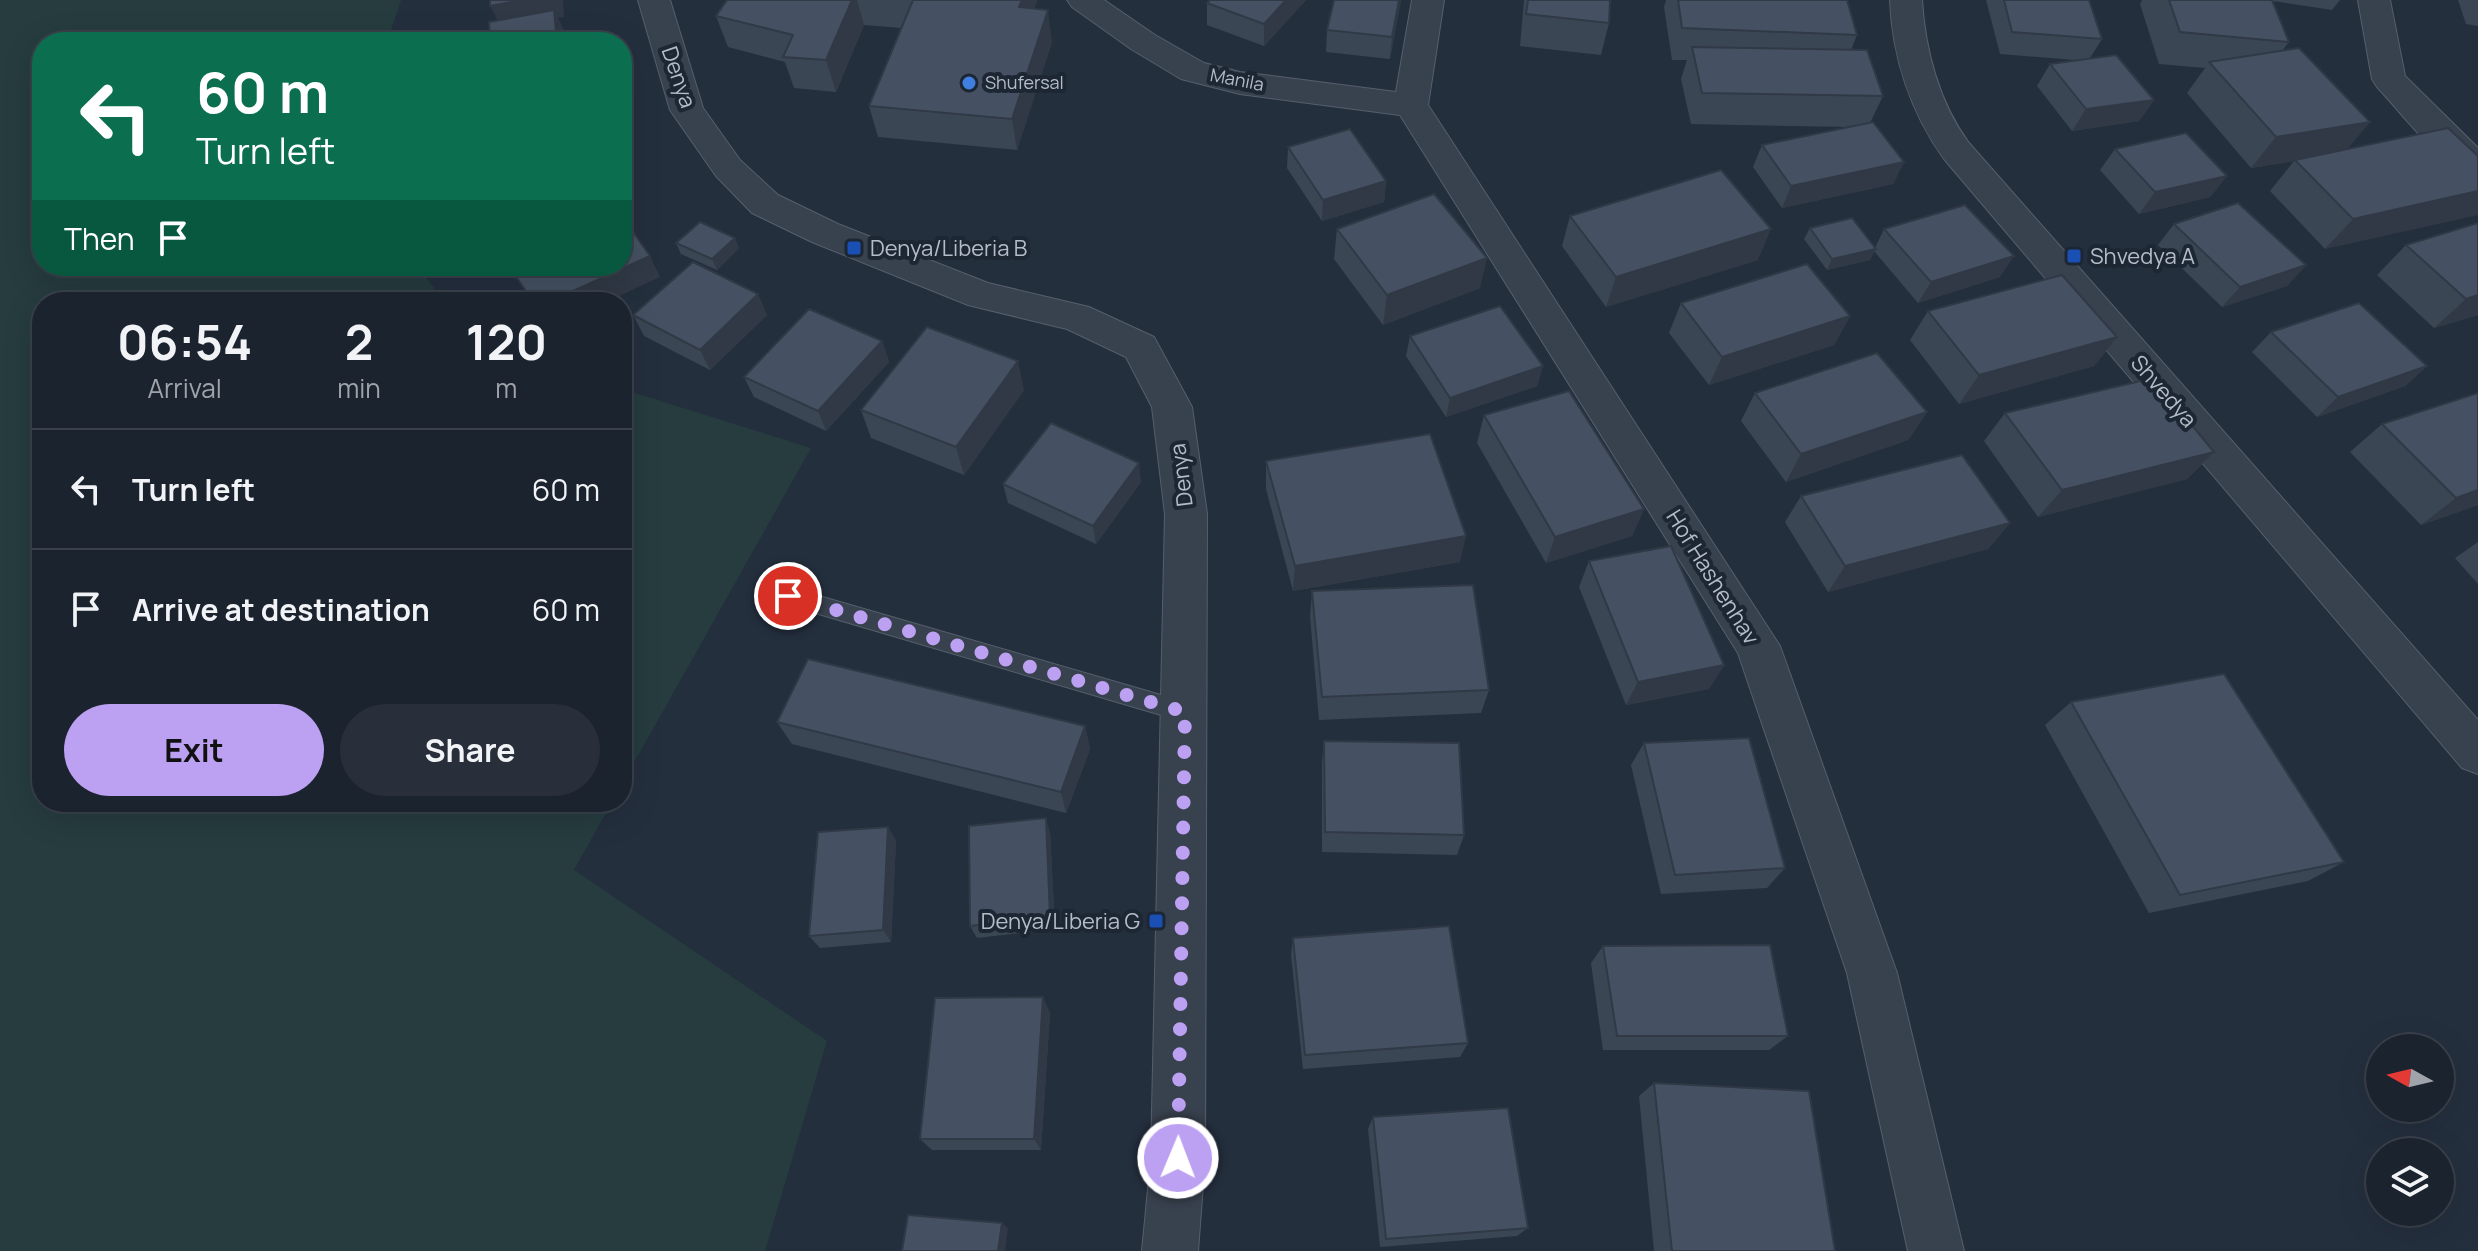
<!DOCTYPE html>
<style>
:root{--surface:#1b232e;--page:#282f3a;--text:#f1f3f6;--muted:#a0a4aa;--line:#39404a;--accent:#bca0f2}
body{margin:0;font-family:Manrope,sans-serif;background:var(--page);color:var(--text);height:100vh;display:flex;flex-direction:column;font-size:30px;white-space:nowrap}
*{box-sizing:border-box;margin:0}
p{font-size:26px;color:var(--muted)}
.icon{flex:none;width:44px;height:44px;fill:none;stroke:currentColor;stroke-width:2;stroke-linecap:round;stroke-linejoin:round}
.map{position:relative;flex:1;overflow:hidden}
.details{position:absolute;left:32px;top:292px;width:600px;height:520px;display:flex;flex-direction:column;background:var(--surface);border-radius:32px;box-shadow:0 8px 32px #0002,0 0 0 2px var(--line)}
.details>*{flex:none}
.hud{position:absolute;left:32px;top:32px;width:600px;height:244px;border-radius:32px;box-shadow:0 8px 32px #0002,0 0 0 2px var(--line);background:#0b6e4f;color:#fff;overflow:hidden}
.needle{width:52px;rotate:278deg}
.tools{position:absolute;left:2366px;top:1034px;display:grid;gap:16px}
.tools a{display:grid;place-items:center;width:88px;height:88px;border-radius:50%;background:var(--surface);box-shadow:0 8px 32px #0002,0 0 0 2px var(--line);font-size:40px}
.pin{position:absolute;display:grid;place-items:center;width:68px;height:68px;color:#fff;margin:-34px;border:4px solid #fff;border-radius:50%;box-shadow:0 2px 8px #0007}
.me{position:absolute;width:88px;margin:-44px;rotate:1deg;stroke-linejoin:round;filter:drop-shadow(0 0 6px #0008)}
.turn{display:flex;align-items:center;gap:28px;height:168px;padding:0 32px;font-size:36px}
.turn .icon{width:104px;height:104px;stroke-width:2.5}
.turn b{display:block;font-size:56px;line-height:68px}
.then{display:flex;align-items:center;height:76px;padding:0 32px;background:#0003;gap:16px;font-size:30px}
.eta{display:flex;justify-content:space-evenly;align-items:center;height:136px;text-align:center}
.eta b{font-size:48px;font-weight:700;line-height:56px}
.primary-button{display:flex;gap:16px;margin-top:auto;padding:16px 32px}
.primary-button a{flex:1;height:92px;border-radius:48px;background:var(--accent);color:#111;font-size:32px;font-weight:700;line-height:92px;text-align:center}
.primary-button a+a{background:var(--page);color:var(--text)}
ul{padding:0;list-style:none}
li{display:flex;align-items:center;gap:24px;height:120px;padding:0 32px;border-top:2px solid var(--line)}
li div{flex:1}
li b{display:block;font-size:30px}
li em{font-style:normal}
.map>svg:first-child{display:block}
</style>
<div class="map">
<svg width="2478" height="1251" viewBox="0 0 2478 1251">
<rect width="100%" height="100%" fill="#242f3e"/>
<g fill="#263c3f">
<polygon points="0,0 401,0 387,42 42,42 42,266 418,266 444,302 42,302 42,802 612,802 574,870 827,1041 765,1251 0,1251"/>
<polygon points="622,389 811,448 622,784"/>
</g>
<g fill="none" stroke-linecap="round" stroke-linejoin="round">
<g stroke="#565f6c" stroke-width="2">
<polygon id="service" points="788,587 1185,702 1193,705 1196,712 1193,719 1185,722 788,605 780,602 777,596 780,590"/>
</g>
<g stroke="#565f6c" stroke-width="2">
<g id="minor">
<polygon points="1067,0 1104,0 1155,35 1204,63 1240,72 1396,92 1412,0 1444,0 1428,105 1780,646 1897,973 1964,1251 1908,1251 1847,973 1738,653 1400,115 1240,94 1181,79 1131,49 1072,7"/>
<path d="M 2358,0 L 2390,0 L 2405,76 L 2478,148 L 2478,178 C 2440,167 2404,115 2377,87 L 2372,79 Z"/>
</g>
</g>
<g stroke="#565f6c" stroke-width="2">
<g id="tertiary">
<polygon points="638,0 670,0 703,108 740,160 778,195 838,224 988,283 1089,307 1154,337 1192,407 1207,514 1205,1158 1198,1251 1142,1251 1151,1158 1165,514 1152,407 1126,357 1067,329 968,305 812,242 752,213 716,176 670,110"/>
<path d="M 1890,0 L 1922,0 C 1925,49 1939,103 1969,143 L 2478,720 L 2478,774 L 2462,768 L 1944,159 C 1911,113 1892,57 1890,0 Z"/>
</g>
</g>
<use href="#service" fill="#38414e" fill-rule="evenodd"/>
<use href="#minor" fill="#38414e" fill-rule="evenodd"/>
<use href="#tertiary" fill="#38414e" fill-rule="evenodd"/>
</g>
<g fill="#3b4654">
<polygon points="727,0 1037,0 1034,9 1052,42 1017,150 878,137 869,106 902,28 864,25 836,92 794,88 785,62 728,47 716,16"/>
<polygon points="1306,0 1264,46 1207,25 1207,3"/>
<polygon points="1334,0 1401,0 1390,59 1326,52 1327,30"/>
<polygon points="1524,0 1610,0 1609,23 1601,55 1520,46"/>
<polygon points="1666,0 1847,0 1857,35 1851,50 1883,96 1870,123 1904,162 1893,184 1782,208 1753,167 1762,145 1849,127 1691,124 1681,79 1687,60 1672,60 1664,7"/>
<polygon points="1986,0 2089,0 2102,39 2090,58 2154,100 2139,121 2072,131 2037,86 2050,64 2075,60 2000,54"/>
<polygon points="2142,0 2340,0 2332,10 2273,1 2289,42 2282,51 2370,122 2347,149 2448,128 2325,249 2270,191 2294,161 2251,168 2187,93 2205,68 2159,64 2140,4"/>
<polygon points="2458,0 2478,0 2478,26 2466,24"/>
<polygon points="1288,147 1386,181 1384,202 1322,221 1287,168"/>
<polygon points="2115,149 2227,176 2210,197 2139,214 2100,170"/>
<polygon points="1570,216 1758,260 1606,307 1562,246"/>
<polygon points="2478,223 2478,315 2434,328 2377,275 2406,245"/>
<polygon points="2174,224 2306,265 2287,286 2222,307 2158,245"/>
<polygon points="1810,228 1875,248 1884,229 2000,277 1918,303 1874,251 1870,260 1827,270 1804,239"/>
<polygon points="1337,229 1480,288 1383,325 1334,259"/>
<polygon points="676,243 739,248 717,270 681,254"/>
<polygon points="1681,303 1850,316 1834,345 1709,385 1669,333"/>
<polygon points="1928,311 2117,337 2094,366 1959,404 1910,340"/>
<polygon points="633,315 767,315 710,370 644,336"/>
<polygon points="2271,332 2427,366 2405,386 2317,417 2252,352"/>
<polygon points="1410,336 1543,366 1537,386 1446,417 1406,356"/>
<polygon points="882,341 889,362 826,431 754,397 744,377"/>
<polygon points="1024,390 964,475 871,438 861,410"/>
<polygon points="1755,393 1927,412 1908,440 1786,482 1741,421"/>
<polygon points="2005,413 2214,452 2187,479 2038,517 1984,441"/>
<polygon points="1484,415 1644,509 1632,536 1546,563 1477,443"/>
<polygon points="2382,424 2478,505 2421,525 2350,452"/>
<polygon points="1266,461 1460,562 1293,591 1266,489"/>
<polygon points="1141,482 1096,544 1008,503 1003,484"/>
<polygon points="1801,496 2010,523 1988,549 1828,592 1785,522"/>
<polygon points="2478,542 2478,584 2455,558"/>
<polygon points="1589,561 1724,665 1709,689 1626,705 1579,587"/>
<polygon points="1312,591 1489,690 1481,713 1319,720 1310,616"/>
<polygon points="2071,702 2344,862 2308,881 2149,913 2045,725"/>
<polygon points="777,722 1085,726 1090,749 1066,813 792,744"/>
<polygon points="1324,741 1464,835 1457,855 1322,852 1322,763"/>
<polygon points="1644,743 1785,868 1767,888 1661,894 1631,765"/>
<polygon points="888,827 896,841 891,942 820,948 809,936"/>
<polygon points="1050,832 1055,929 977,938 970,926"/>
<polygon points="1293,938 1468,1043 1460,1057 1303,1069 1291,955"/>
<polygon points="1603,946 1788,1036 1769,1050 1603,1050 1591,963"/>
<polygon points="1050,1013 1041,1150 932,1150 920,1139"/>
<polygon points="1654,1083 1835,1251 1654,1251 1639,1096"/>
<polygon points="1373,1117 1528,1228 1517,1236 1380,1247 1368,1129"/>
</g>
<g fill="#303945">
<polygon points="523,0 563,0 564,17 558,18 565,32 566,42 557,42 502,28 490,6"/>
<polygon points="852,0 857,0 864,25 836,92 826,60"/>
<polygon points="1022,0 1037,0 1024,39 1019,7"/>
<polygon points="1286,0 1306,0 1264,46 1264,24"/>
<polygon points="1399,0 1401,0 1390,59 1392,37"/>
<polygon points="1048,10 1052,42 1017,150 1012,119"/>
<polygon points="2154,100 2139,121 2072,131 2086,109"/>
<polygon points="2370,122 2344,153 2251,168 2276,137"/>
<polygon points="1904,162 1893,184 1782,208 1791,186"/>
<polygon points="2227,176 2210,197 2139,214 2155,192"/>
<polygon points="1386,181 1384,202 1322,221 1323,200"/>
<polygon points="2478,191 2478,215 2325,249 2353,219"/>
<polygon points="1771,229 1758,260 1606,307 1616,277"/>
<polygon points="735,238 739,248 717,270 712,259"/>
<polygon points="1876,249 1870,260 1827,270 1832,259"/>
<polygon points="650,256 660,277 606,302 549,302"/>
<polygon points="2014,256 2000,277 1918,303 1931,282"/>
<polygon points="1487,258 1480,288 1383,325 1387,295"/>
<polygon points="2306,265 2287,286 2222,307 2240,287"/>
<polygon points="758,294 767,315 710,370 700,350"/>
<polygon points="2478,295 2478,315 2434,328 2466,299"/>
<polygon points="1850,316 1834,345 1709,385 1722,357"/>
<polygon points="2117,337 2094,366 1959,404 1979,375"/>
<polygon points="882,341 889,362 826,431 818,411"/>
<polygon points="1018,361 1024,390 964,475 956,447"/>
<polygon points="1543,366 1537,386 1446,417 1450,398"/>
<polygon points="2427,366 2405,386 2317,417 2338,397"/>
<polygon points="1927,412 1908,440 1786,482 1801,454"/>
<polygon points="2214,452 2187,479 2038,517 2062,490"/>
<polygon points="1139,463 1141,482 1096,544 1093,526"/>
<polygon points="2478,490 2478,505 2421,525 2456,498"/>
<polygon points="1644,509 1632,536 1546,563 1555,537"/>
<polygon points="2010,523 1988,549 1828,592 1845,566"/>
<polygon points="1466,536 1460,562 1293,591 1295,566"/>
<polygon points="1724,665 1709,689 1626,705 1638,682"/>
<polygon points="1085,726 1090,749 1066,813 1061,792"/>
<polygon points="1046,818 1050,832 1055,929 1050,917"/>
<polygon points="888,827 896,841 891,942 883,930"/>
<polygon points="1043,997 1050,1013 1041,1150 1034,1139"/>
<polygon points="1002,1223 1008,1228 1005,1251 998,1251"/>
</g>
<g fill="#455162" stroke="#303945" stroke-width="2">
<polygon points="490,0 523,0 490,6"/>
<polygon points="727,0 852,0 826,60 783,57 793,35 716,16"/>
<polygon points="913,0 1022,0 1019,7 1048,10 1012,119 869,106"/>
<polygon points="1210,0 1286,0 1264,24 1207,3"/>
<polygon points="1334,0 1399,0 1392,37 1327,30"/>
<polygon points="1528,0 1610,0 1609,23 1526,14"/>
<polygon points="1678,0 1847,0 1857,35 1682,28"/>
<polygon points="2004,0 2089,0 2102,39 2012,32"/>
<polygon points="2169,0 2272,0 2289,42 2180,32"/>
<polygon points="554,10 557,42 490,42 489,22"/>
<polygon points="1692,47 1867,50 1883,96 1702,93"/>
<polygon points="2299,48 2370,122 2276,137 2209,62"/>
<polygon points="2116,55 2154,100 2086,109 2050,64"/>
<polygon points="1873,122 1904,162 1791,186 1762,145"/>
<polygon points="2448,128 2478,156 2478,191 2353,219 2295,160"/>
<polygon points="1350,129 1386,181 1323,200 1288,147"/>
<polygon points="2186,133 2227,176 2155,192 2115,149"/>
<polygon points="1721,170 1771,229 1616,277 1570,216"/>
<polygon points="1434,194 1487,258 1387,295 1337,229"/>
<polygon points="2238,203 2306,265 2240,287 2174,224"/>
<polygon points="1965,205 2014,256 1931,282 1884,229"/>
<polygon points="622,216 650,256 549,302 533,302 509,266 622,266"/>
<polygon points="1852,218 1876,249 1832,259 1810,228"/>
<polygon points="700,222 735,238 712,259 676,243"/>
<polygon points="2478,223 2478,295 2466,299 2406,245"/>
<polygon points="693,262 758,294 700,350 633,315"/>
<polygon points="1807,264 1850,316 1722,357 1681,303"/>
<polygon points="2062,275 2117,337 1979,375 1928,311"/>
<polygon points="2359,303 2427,366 2338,397 2271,332"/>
<polygon points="1500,306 1543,366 1450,398 1410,336"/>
<polygon points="809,309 882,341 818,411 744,377"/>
<polygon points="927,327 1018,361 956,447 861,410"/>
<polygon points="1877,353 1927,412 1801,454 1755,393"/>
<polygon points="2153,378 2214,452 2062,490 2005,413"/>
<polygon points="1569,391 1644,509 1555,537 1484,415"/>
<polygon points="2478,393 2478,490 2456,498 2382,424"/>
<polygon points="1051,423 1139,463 1093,526 1003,484"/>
<polygon points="1430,434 1466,536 1295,566 1266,461"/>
<polygon points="1962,455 2010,523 1845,566 1801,496"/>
<polygon points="1671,546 1724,665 1638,682 1589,561"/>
<polygon points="1473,585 1489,690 1322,697 1312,591"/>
<polygon points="808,659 1085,726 1061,792 777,722"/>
<polygon points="2224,674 2344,862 2180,895 2071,702"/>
<polygon points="1749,738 1785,868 1675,875 1644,743"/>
<polygon points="1324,741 1459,743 1464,835 1325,832"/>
<polygon points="1046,818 1050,917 970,926 969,826"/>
<polygon points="888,827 883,930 809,936 818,832"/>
<polygon points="1449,926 1468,1043 1305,1055 1293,938"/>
<polygon points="1770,945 1788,1036 1617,1036 1603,946"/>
<polygon points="1043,997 1034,1139 920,1139 935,998"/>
<polygon points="1654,1083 1809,1091 1835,1251 1672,1251"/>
<polygon points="1508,1108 1528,1228 1386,1239 1373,1117"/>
<polygon points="908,1215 1002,1223 998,1251 902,1251"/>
</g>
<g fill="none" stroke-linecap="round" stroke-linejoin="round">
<polyline stroke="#bca0f2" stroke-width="14" stroke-dasharray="0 25.2" points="788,596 1185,712 1178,1158"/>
</g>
<circle fill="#3f7fe0" stroke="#1d2633" stroke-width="3" cx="969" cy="83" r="8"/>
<g fill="#1a4fb4" stroke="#1d2633" stroke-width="3">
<rect x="846" y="240" width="16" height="16" rx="4"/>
<rect x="2066" y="248" width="16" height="16" rx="4"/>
<rect x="1148" y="913" width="16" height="16" rx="4"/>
</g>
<g text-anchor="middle" stroke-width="8" stroke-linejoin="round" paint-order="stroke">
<g font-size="18" fill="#b4bcc9" stroke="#1d2633">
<text transform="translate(1237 80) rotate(11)" y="6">Manila</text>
</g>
<g font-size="18" fill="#b4bcc9" stroke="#1d2633" text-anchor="start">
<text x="985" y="89">Shufersal</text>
</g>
<g font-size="22" fill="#b4bcc9" stroke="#1d2633">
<text transform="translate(679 77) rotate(71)" y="8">Denya</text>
<text transform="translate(2164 391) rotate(49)" y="8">Shvedya</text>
<text transform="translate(1181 475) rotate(-97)" y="8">Denya</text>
<text transform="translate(1713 577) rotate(58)" y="8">Hof Hashenhav</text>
</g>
<g font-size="22" fill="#b4bcc9" stroke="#1d2633" text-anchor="start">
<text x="870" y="256">Denya/Liberia B</text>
<text x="2090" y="264">Shvedya A</text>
<text x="1140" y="929" text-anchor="end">Denya/Liberia G</text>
</g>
</g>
</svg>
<div class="tools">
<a><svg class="needle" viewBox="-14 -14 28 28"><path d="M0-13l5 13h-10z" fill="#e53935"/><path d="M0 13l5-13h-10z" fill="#a0a4aa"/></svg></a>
<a><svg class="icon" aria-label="layers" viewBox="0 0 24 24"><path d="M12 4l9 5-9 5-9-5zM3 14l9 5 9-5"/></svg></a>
</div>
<div class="pin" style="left:788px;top:596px;background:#d93025"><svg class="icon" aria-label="arrive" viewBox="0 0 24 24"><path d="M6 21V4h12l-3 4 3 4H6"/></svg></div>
<svg class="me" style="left:1178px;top:1158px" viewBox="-20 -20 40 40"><circle r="17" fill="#bca0f2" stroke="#fff" stroke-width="3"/><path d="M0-11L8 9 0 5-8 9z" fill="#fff"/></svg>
<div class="hud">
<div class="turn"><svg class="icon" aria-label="left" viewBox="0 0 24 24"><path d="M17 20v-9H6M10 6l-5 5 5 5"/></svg><div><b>60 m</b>Turn left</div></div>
<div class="then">Then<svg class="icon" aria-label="arrive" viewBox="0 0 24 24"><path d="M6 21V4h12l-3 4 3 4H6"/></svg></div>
</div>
<section class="details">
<div class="eta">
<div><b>06:54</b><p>Arrival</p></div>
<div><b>2</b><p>min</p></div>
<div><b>120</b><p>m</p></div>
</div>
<ul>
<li><svg class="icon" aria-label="left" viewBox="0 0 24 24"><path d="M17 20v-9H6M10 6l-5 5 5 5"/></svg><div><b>Turn left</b></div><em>60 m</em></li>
<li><svg class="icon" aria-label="arrive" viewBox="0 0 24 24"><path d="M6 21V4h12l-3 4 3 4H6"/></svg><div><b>Arrive at destination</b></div><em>60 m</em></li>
</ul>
<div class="primary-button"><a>Exit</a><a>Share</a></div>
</section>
</div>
